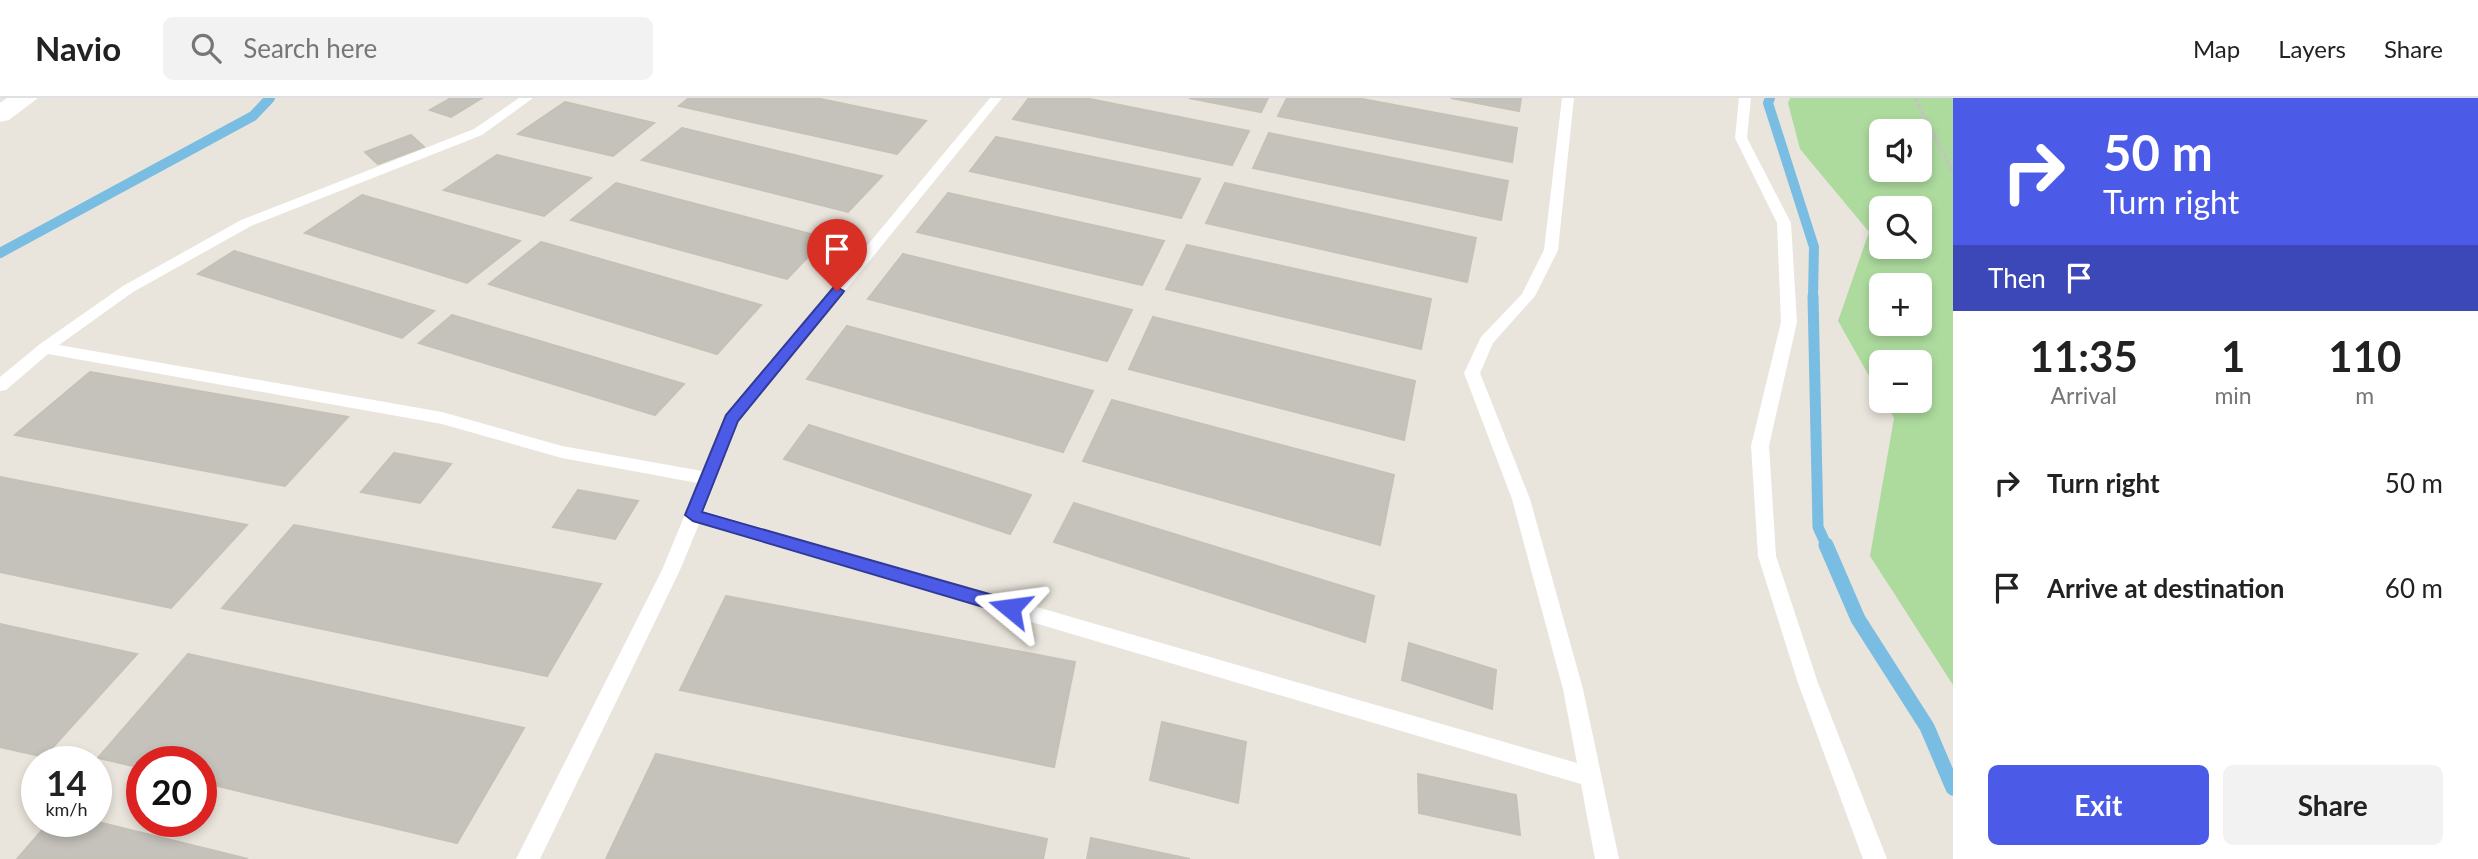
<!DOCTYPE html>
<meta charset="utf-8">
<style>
:root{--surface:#fff;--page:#f2f2f2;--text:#222;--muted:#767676;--line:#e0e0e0;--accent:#4c5be7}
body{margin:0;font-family:Lato,sans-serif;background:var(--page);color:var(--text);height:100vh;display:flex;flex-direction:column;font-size:26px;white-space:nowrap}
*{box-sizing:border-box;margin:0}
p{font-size:23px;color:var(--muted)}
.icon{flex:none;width:38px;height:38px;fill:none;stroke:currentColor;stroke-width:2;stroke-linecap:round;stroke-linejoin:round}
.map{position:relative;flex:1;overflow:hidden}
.side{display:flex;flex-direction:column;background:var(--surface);width:525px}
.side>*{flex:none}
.banner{background:#4c5be7;color:#fff;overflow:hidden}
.buttons{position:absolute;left:1869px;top:21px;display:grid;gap:14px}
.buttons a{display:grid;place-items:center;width:63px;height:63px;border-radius:10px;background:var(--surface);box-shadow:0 4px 10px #0003;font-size:35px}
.speed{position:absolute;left:21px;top:648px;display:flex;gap:14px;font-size:35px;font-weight:700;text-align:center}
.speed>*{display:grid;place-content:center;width:91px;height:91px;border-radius:50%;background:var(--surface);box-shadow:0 4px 10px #0003;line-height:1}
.speed small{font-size:18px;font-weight:400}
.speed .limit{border:10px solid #d22;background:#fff;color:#111}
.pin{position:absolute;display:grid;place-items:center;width:60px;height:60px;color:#fff;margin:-72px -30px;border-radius:50% 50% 50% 0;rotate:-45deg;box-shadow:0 0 7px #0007}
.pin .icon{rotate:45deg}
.me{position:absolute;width:77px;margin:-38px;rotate:286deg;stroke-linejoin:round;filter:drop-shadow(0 0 5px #0008)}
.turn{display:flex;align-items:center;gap:24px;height:147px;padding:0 35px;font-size:32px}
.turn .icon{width:91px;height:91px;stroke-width:2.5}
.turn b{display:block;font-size:49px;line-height:60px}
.then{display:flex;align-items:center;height:66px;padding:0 35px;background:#0003;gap:14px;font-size:26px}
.eta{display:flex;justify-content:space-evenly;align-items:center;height:119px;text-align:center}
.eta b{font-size:42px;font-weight:700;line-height:49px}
.cta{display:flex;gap:14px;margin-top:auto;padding:14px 35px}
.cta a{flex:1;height:80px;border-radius:10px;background:var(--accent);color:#fff;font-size:28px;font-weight:700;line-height:80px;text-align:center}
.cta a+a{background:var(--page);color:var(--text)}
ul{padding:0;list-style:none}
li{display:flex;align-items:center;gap:21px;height:105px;padding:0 35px}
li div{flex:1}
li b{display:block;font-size:26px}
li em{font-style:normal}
header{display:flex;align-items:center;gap:42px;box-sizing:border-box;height:98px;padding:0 35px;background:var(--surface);border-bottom:2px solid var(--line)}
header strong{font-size:33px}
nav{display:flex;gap:38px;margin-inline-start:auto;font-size:24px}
.search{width:490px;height:63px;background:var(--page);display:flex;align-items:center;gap:18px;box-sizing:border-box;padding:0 24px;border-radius:10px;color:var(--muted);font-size:26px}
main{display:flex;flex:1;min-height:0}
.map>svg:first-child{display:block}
</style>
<header>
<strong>Navio</strong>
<div class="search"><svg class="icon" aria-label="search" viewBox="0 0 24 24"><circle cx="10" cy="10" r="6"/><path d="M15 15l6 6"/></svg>Search here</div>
<nav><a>Map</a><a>Layers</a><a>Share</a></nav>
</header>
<main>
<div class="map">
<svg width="1953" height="761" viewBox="0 0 1953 761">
<rect width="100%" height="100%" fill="#eae5dc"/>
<path fill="#addb9e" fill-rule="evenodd" d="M 1790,0 L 1953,0 L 1953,587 L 1870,458 L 1894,320 L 1884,303 L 1920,303 L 1920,264 L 1881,264 L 1881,299 L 1838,223 L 1869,134 L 1800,51 L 1788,5 ZM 1881,33 L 1920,33 L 1920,72 L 1881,72 ZM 1881,110 L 1920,110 L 1920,149 L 1881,149 ZM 1881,187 L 1920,187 L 1920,226 L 1881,226 Z"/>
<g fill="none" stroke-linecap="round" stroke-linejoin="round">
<g stroke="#79bde2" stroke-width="10">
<polyline points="1770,0 1768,5 1814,149 1813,199"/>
<polyline points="0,155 253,18 270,0"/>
</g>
<polyline stroke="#79bde2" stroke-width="11" points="1813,198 1818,429 1827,449"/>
<polyline stroke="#79bde2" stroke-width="15" points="1826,447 1858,521 1927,629 1953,690"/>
</g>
<g fill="#c5c2bb" stroke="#c5c1b6" stroke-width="2">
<polygon points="451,0 482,0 451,19 430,12"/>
<polygon points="689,0 816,0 926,23 897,56 679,8"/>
<polygon points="1029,0 1085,0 1249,33 1232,67 1013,21"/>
<polygon points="1189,0 1268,0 1261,14"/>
<polygon points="1287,0 1357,0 1517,30 1512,64 1278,18"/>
<polygon points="1451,0 1521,0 1519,13"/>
<polygon points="565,4 654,25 613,58 518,36"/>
<polygon points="682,30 882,78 848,114 642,62"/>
<polygon points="1269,35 1508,83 1501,122 1253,70"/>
<polygon points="411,37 424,49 378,66 365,54"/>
<polygon points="996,39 1200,81 1181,120 970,73"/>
<polygon points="497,57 591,80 544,118 444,92"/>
<polygon points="616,85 826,140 787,181 571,122"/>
<polygon points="1225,85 1476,140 1467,184 1206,125"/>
<polygon points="948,95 1164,143 1142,187 917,134"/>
<polygon points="362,97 520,143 467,185 305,135"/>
<polygon points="541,144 761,207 717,256 489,186"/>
<polygon points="1187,147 1431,201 1421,251 1166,191"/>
<polygon points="234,153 434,213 402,240 198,176"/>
<polygon points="903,156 1132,212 1107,263 868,201"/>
<polygon points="452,217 684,286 655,317 419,245"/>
<polygon points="1153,219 1415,283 1404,342 1129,271"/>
<polygon points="847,228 1093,293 1063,354 807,281"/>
<polygon points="90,274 348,319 285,388 15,337"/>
<polygon points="1112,302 1394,377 1380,447 1083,363"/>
<polygon points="809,327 1031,397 1010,436 784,361"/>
<polygon points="394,355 451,366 420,405 361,394"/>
<polygon points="0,379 247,427 171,510 0,474"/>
<polygon points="578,392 638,403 615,441 553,429"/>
<polygon points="1074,405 1374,498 1365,544 1054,444"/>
<polygon points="294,427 601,486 547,578 222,510"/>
<polygon points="726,498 1075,564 1054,669 680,592"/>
<polygon points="0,526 137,556 44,659 0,649"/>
<polygon points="1409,545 1496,572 1492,611 1402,582"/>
<polygon points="188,556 524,630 457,745 201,684 201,663 142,663 142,670 98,660"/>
<polygon points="1162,624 1246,644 1238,705 1150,682"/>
<polygon points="656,656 1047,741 1043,761 606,761"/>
<polygon points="1418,676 1516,697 1520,737 1419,715"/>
<polygon points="50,723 94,723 248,761 17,761"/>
<polygon points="1091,740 1190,761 1087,761"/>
</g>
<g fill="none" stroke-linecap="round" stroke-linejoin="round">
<polyline stroke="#c3c3c3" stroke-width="3.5" stroke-dasharray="4.5 2.5" stroke-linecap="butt" points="1915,0 1953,74"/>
<g fill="#fff" fill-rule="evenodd">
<polygon points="519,0 533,0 482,37 251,128 133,194 59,247 442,314 562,348 702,373 726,317 990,0 1002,0 739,323 704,413 1577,665 1563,591 1512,401 1464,275 1481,239 1522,196 1544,152 1562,0 1574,0 1558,152 1535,198 1493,245 1480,275 1530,401 1583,591 1619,761 1595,761 1581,686 699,426 680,472 540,761 516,761 662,472 698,385 562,360 442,326 48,256 6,292 0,293 0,279 40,246 123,188 241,122 474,31"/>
<polygon points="1739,0 1751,0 1747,40 1791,125 1797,224 1769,348 1776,458 1818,585 1887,761 1863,761 1798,585 1758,458 1751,348 1781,224 1777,125 1735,40"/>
</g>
<polygon fill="#fff" fill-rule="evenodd" points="7,0 38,0 9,22 0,24 0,5"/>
</g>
<polygon fill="#4c5be7" stroke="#313b96" stroke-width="2" points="837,189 844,193 842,196 738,323 702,414 1010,502 1019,510 1016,515 1010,517 693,423 685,417 726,317 833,190"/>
</svg>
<div class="buttons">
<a><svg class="icon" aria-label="sound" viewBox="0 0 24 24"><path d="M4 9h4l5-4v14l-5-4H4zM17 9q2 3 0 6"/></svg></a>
<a><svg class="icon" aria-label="search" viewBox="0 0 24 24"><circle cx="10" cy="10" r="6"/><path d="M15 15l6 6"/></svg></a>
<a>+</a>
<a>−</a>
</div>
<div class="speed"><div>14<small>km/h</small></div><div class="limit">20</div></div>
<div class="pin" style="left:837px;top:193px;background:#d93025"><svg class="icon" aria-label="arrive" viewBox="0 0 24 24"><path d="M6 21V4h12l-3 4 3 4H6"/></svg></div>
<svg class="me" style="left:1010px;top:510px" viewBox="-20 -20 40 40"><path d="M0-17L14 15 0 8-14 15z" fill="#4c5be7" stroke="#fff" stroke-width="4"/></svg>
</div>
<section class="side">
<div class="banner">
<div class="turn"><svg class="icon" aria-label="right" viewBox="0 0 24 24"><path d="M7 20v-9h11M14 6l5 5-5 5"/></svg><div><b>50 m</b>Turn right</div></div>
<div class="then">Then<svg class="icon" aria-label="arrive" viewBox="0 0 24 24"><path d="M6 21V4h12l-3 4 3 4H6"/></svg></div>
</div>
<div class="eta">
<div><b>11:35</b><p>Arrival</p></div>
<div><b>1</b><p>min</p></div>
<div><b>110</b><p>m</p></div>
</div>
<ul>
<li><svg class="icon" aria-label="right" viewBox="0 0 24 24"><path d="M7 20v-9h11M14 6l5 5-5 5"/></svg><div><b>Turn right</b></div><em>50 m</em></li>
<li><svg class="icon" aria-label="arrive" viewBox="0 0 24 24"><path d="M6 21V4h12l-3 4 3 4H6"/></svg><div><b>Arrive at destination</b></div><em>60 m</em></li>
</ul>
<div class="cta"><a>Exit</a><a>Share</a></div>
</section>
</main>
